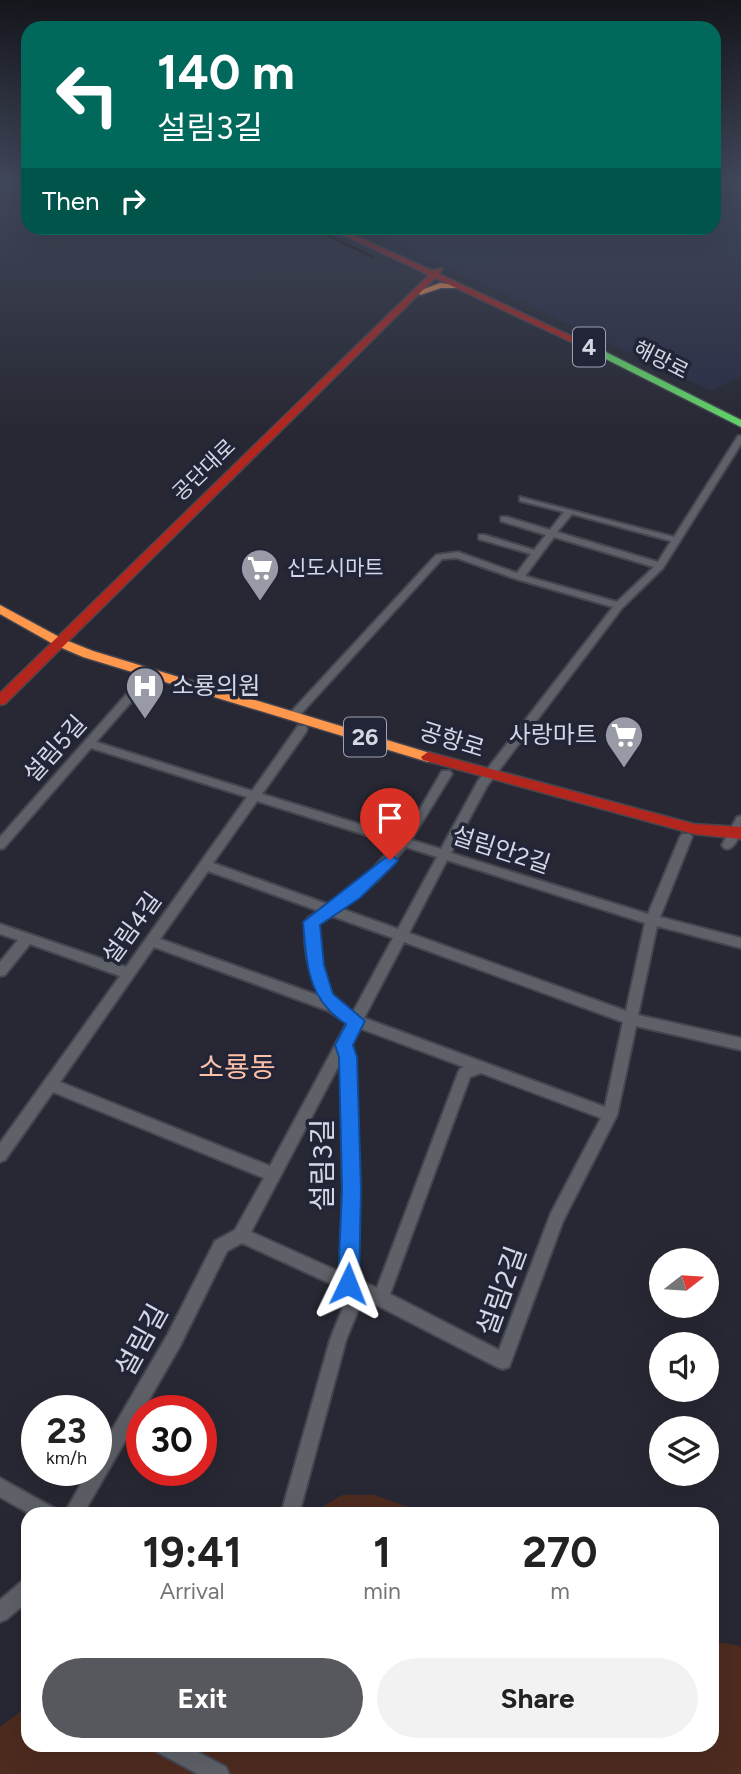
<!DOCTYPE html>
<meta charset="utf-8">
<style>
:root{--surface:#fff;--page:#f2f2f2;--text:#222;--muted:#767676;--accent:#57585d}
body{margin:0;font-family:Figtree,"Noto Sans KR",sans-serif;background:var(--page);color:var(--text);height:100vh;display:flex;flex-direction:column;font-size:26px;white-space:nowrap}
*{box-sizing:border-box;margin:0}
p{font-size:23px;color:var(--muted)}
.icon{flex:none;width:38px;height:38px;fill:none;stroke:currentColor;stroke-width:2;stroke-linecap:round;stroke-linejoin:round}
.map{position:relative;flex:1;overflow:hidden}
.side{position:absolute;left:21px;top:1507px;width:698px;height:245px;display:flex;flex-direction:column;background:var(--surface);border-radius:21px;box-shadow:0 7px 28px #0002}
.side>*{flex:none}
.top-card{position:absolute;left:21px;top:21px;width:700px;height:214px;border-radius:21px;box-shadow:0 7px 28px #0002;background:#00695c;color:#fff;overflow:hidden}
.needle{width:46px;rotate:73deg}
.fabs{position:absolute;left:649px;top:1248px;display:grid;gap:14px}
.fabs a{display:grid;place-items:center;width:70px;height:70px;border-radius:50%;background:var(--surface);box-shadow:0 7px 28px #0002;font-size:35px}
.speed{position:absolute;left:21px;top:1395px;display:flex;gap:14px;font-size:35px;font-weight:700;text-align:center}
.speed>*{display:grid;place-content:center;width:91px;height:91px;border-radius:50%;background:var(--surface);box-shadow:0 7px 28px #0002;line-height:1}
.speed small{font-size:18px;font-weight:400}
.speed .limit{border:10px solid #d22;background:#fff;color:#111}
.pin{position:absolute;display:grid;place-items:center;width:60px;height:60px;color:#fff;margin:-72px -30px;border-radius:50% 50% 50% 0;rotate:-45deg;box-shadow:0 0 7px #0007}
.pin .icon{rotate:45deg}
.me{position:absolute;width:77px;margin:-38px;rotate:2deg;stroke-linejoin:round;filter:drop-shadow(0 0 5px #0008)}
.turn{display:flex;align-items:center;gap:24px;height:147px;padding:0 21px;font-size:32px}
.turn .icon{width:91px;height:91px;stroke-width:2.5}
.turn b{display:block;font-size:49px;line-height:60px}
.then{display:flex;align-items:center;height:66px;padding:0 21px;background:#0003;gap:14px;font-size:26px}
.eta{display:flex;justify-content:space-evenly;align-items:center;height:119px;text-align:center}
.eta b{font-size:42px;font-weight:700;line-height:49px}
.button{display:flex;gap:14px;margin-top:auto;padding:14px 21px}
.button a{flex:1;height:80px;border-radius:42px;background:var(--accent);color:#fff;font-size:28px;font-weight:700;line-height:80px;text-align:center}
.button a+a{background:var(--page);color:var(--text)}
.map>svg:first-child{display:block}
</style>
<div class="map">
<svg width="741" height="1774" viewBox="0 0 741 1774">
<rect width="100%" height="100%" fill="#272833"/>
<polygon fill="#2a2d44" points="714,183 741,183 741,377 711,391 364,228 714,228"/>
<g fill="#4e2b1f">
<polygon points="342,1495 374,1495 427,1514 319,1514 324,1506"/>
<polygon points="712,1641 741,1646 741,1774 0,1774 0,1727 28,1706 28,1745 712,1745"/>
</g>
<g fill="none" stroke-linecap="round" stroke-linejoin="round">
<polyline stroke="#230605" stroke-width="2" points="315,229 373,257"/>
<g stroke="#44454f" stroke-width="4">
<g id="street">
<path d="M 738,436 L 741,436 L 741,444 L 663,568 L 622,608 L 487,786 L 451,853 L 648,914 L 680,837 L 682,834 L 690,834 L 692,837 L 660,917 L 741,938 L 741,948 L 657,926 L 638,1015 L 741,1038 L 741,1050 L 636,1026 L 617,1115 L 563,1221 L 509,1367 L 503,1369 L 497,1367 L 363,1298 L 346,1340 L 299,1514 L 281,1514 L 330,1340 L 349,1292 L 242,1243 L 227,1251 L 180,1346 L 83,1514 L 64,1514 L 89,1470 L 96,1470 L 96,1457 L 168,1334 L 215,1241 L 235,1230 L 264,1178 L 53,1092 L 5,1160 L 0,1162 L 0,1143 L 120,976 L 30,944 L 5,975 L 0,976 L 0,962 L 18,940 L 0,934 L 0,924 L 126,967 L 247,797 L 91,748 L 4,848 L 0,849 L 0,837 L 139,680 L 143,679 L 148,682 L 147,684 L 96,742 L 252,791 L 298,726 L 306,726 L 307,729 L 306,732 L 262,794 L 401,837 L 416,816 L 442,771 L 450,771 L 452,774 L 411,840 L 441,849 L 478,781 L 613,607 L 516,579 L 457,558 L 442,559 L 298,717 L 290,717 L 289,715 L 290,713 L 436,555 L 458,552 L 517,573 L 531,554 L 479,539 L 479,535 L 485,535 L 534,550 L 546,535 L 501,521 L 501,517 L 507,517 L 550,530 L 564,512 L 520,501 L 520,497 L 674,537 ZM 572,514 L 671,541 L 658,562 L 557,532 ZM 554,537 L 654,567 L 617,602 L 525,576 ZM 257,801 L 395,844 L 369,873 L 330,905 L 213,863 ZM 406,847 L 437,857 L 398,929 L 342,909 L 378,880 ZM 447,860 L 645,923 L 626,1011 L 409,933 ZM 208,871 L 319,911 L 308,918 C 300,940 310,977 320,996 L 160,939 ZM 332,916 L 393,938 L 353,1012 C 349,1009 343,1007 339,1003 C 320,985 319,949 318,924 ZM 404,942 L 623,1022 L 605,1107 L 364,1018 ZM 154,947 L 329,1011 L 347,1023 L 270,1166 L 60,1082 ZM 359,1028 L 464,1067 L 460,1069 L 458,1073 L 377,1288 L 356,1279 L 359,1189 L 355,1057 L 350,1044 ZM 341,1061 L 343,1189 L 340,1272 L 251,1232 ZM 481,1073 L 601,1118 L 551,1213 L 499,1350 L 390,1294 L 470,1077 Z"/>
<path d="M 741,816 C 741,828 740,844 728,849 L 724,848 L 722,845 L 737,817 Z"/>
<polygon points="0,1478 54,1508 57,1514 30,1514 0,1497"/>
<polygon points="28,1580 28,1601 7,1619 0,1622 0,1600 21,1582"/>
<polygon points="154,1745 185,1745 226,1767 229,1774 198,1774 157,1752"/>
</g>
</g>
<g stroke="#44454f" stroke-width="3">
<polygon id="fast" points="580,342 586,342 741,420 741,427 580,346"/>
</g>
<g stroke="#44454f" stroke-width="3">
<g id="slow">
<polygon points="440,283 464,286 460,288 441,288 420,295 416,292"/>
<polygon points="0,605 63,639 93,651 433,754 435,757 428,762 83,657 55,645 0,614"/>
</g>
</g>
<g stroke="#44454f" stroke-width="3">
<g id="jam">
<polygon points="329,228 338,228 433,271 442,268 439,274 588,344 580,346 435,278 5,704 0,705 0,693 429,275"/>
<polygon points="428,752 694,824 741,827 741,839 694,834 423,760 421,757"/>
</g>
</g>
<use href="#street" fill="#5f6169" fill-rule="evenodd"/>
<use href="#fast" fill="#63d668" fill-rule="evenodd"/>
<use href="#slow" fill="#ff974d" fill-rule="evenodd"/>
<use href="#jam" fill="#b3261e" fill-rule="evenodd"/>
</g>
<linearGradient id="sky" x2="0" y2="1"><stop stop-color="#15161c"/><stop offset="0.42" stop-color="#41485b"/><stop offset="1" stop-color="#41485b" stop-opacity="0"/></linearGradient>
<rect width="741" height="431" fill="url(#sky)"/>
<path fill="#1a73e8" stroke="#114b97" stroke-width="2" d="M 390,854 L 398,860 L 395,864 L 360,898 L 320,925 L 324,965 L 333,994 L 365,1021 L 353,1045 L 357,1057 L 361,1189 L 359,1284 L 355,1292 L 348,1295 L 341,1292 L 338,1284 L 342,1189 L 339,1057 L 335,1045 L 346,1024 C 307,999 307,965 303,922 Z"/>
<defs>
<g id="supermarket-pin" transform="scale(2.0125)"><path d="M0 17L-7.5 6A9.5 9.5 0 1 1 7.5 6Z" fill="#989aa6" stroke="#222538"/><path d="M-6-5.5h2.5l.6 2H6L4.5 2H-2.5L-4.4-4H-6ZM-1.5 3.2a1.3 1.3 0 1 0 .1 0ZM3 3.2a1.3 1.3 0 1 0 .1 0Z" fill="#fff"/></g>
<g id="hospital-pin" transform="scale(2.0125)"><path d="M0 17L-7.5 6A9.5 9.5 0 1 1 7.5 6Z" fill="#989aa6" stroke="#222538"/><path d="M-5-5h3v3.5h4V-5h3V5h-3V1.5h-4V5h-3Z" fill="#fff"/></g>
</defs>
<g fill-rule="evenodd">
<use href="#supermarket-pin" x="260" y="568"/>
<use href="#hospital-pin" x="145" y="686"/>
<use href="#supermarket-pin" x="624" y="735"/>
</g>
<g text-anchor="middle" stroke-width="7" stroke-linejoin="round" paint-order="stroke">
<g font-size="21" fill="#d5d7e4" stroke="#222538">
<text transform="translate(661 360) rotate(27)" y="7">해망로</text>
<text transform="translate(204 470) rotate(-44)" y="7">공단대로</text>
</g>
<g font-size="21" fill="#d5d7e4" stroke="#222538" text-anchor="start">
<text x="287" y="575">신도시마트</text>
</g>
<g fill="#222538" stroke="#9fa2b0" stroke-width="2">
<rect x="573" y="327.5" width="32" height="39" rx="5"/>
<rect x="344" y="717.5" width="42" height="39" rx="5"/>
</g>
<g font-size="23" font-weight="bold" fill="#d5d7e4">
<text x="589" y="355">4</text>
<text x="365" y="745">26</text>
</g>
<g font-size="24" fill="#d5d7e4" stroke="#222538" text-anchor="start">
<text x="172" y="694">소룡의원</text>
<text x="597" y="743" text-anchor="end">사랑마트</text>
</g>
<g font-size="24" fill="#d5d7e4" stroke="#222538">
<text transform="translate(452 740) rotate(17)" y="8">공항로</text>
<text transform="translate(55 749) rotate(-48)" y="8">설림5길</text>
<text transform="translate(501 850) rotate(18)" y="8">설림안2길</text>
<text transform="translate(132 928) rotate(-54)" y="8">설림4길</text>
</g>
<g font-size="28" fill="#fec0a7" stroke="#222538">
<text x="237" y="1077">소룡동</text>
</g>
<g font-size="28" fill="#d5d7e4" stroke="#222538">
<text transform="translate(322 1165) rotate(-90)" y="10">설림3길</text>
<text transform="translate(501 1291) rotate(-70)" y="10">설림2길</text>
<text transform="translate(141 1340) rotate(-61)" y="10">설림길</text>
</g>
</g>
</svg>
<div class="fabs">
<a><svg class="needle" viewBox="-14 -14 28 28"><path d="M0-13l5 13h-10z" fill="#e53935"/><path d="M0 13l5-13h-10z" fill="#767676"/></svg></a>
<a><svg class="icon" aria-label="sound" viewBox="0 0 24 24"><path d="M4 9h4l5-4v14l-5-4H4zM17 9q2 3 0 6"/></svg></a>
<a><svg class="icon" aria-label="layers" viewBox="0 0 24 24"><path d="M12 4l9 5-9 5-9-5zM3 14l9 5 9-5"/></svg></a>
</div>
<div class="speed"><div>23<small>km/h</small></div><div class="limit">30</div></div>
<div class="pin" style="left:390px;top:860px;background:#d93025"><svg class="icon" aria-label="arrive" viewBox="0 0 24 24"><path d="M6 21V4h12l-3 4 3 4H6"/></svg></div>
<svg class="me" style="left:348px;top:1284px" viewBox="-20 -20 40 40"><path d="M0-17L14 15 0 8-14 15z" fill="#1a73e8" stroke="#fff" stroke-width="4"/></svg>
<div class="top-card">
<div class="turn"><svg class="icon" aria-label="left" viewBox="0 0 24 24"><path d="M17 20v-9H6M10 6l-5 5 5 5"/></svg><div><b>140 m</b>설림3길</div></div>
<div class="then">Then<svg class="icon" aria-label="right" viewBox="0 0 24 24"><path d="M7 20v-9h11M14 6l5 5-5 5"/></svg></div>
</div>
<section class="side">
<div class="eta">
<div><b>19:41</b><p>Arrival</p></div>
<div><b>1</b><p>min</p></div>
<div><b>270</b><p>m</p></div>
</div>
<div class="button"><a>Exit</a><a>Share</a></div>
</section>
</div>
